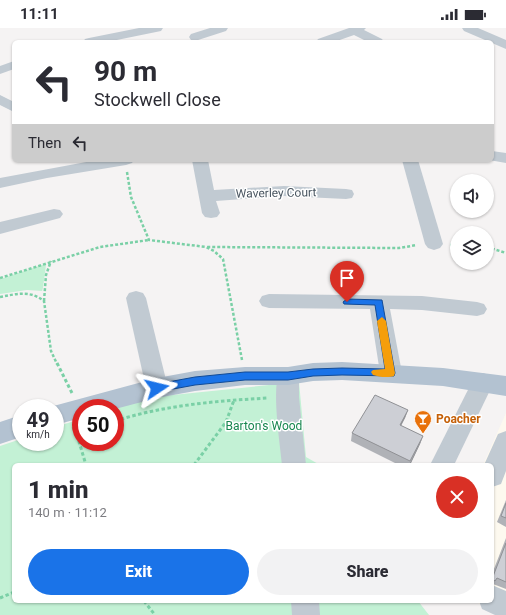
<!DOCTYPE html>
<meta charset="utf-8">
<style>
:root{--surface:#fff;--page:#f2f2f3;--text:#2b2b33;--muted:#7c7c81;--accent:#1a73e8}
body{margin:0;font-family:Roboto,sans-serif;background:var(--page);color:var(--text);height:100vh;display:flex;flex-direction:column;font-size:15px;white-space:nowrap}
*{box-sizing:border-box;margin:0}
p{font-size:13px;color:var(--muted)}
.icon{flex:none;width:22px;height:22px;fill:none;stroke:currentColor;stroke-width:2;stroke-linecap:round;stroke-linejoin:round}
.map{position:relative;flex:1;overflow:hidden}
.side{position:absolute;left:12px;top:435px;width:482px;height:140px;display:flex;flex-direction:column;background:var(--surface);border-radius:6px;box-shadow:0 1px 3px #0004}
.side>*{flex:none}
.hud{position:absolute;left:12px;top:12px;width:482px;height:122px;border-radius:6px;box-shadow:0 1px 3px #0004;background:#fff;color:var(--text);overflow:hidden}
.tools{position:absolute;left:450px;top:146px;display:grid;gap:8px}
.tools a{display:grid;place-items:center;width:44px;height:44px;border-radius:50%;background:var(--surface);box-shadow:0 1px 3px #0004;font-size:20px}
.speed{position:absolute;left:12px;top:371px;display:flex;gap:8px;font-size:20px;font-weight:700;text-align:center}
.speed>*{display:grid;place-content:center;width:52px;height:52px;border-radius:50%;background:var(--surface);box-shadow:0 1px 3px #0004;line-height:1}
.speed small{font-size:10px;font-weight:400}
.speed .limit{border:6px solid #d22;background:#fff;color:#111}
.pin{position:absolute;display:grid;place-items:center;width:34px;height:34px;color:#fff;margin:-41px -17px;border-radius:50% 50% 50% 0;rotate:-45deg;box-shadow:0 0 4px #0007}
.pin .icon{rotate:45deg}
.me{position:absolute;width:44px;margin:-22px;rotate:80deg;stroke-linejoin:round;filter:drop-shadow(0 0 3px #0008)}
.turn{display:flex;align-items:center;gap:14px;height:84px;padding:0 16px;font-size:18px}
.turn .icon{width:52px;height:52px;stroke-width:2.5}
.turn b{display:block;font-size:28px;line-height:34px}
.then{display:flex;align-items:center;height:38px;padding:0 16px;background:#0003;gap:8px;font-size:15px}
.round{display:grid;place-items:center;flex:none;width:42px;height:42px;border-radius:21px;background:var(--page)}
.headline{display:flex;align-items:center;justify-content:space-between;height:68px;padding:0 16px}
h1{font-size:24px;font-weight:800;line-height:30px}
.primary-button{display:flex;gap:8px;margin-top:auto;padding:8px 16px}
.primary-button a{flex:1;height:46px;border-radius:24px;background:var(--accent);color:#fff;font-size:16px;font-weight:800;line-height:46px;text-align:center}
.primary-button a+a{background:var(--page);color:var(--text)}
.status{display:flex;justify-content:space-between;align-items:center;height:28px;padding:0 20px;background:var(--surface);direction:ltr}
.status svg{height:11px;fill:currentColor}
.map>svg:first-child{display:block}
</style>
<div class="status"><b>11:11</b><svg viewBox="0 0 49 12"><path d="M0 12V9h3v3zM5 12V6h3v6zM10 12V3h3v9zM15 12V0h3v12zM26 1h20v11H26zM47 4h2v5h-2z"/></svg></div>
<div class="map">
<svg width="506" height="587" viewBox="0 0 506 587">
<rect width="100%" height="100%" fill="#f5f3f3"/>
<polygon fill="#fdf9ef" points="506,385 506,587 500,587 474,573 492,573 492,437 483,437"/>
<g fill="#c3f1d5">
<polygon points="42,237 46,237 43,260 42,263 27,262 0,266 0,251"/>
<polygon points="299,354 306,429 320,437 14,437 14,573 418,573 429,587 0,587 0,418 21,411 21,414 55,414 55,399 81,391 81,414 115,414 115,380 143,370"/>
</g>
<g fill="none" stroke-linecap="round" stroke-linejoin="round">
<g stroke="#7ad0a6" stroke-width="2.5" stroke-dasharray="3 2" stroke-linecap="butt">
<polyline points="127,144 131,169 149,212 206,219"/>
<polyline points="450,217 457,217"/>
<polyline points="487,219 506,225"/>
<polyline points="0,250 100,219 149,212"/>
<path d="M 0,269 C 16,266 30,262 44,273 L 51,323 L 57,336"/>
<polyline points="44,273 46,247 51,233"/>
<polyline points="242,332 223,231 214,223 206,219 399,220 417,217"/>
</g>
<g stroke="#7ad0a6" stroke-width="3" stroke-dasharray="3.5 2.5" stroke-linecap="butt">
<polyline points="57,335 72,365"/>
<path d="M 115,393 C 165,377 216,373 268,370"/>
<polyline points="73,399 77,407 81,406"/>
<polyline points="77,407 86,437"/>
<polyline points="194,437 226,394 234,372"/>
<polyline points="0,570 14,564"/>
<polyline points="144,573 155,587"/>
</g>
<g fill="#c1cad2" fill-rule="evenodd">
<polygon points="139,0 163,0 161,3 107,14 83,14 85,11 89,10"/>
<polygon points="210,0 228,0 226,3 195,13 191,12 189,9 191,6"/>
<polygon points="349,0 366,0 364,2 382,11 384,14 368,14 354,7 334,14 316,14 318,11"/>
<polygon points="462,0 478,0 506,12 506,21 464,3"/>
<polygon points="14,33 14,41 0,46 0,38"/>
<polygon points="0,67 14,74 14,84 0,77"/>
<polygon points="492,123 506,125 506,135 489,132 492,132"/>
<polygon points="97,132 134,132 132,135 126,137 47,150 0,160 0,150"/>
<polygon points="192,132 208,132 214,162 284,158 346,161 352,162 354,166 352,170 346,171 284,168 216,173 220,185 217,189 211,190 205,189 202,185"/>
<polygon points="402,132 418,132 443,216 440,220 434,222 428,220 425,216"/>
<polygon points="54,181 60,182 63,186 60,190 0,206 0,194"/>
<polygon points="136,263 143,265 146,270 168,360 165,366 157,369 149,366 146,360 126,270 129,265"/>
<polygon points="269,266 422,268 477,274 484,276 487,281 484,286 477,288 422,282 390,281 402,345 399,351 391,353 383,351 380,345 370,281 269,280 262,278 259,273 262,268"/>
<path d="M 288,339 L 296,342 L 299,348 L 299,369 L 306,437 L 282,437 C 280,415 271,359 280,342 Z"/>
<polygon points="483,345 491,348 494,354 454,437 430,437 475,348"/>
<polygon points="506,403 506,443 501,456 492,459 492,437 484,437 498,406"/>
<polygon points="492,557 506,563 506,587 495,587 482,581 479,573 492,573"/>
<polygon points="291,573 319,573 320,587 292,587"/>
</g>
<g fill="#b3c2d1" fill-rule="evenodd">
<polygon points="342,334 443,340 506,348 506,368 443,358 342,352 313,353 288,357 245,357 195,363 157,370 115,381 81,380 81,390 55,397 55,380 46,380 157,350 195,343 245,339 288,339 313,335"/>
<polygon points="21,387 21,409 0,416 0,394"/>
</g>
</g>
<g fill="#b0b2b7">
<polygon points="408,382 405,390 401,398 423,408 420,416 410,437 399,437 351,413 352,405"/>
<polygon points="506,472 506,499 497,494"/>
<polygon points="506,510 506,561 493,556 492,556 492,546"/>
</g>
<g fill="#909195">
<polygon points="408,382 405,390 397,405 400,397"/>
<polygon points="423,408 420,416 410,437 409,437"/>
</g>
<g fill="#cdcfd5" stroke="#909195">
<polygon points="375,367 408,382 400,397 423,408 410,433 352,405"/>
<polygon points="506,475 506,490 501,488"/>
<polygon points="506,515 506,554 497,550 495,553 492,551"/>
</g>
<polygon fill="#1a73e8" stroke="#114b97" points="347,271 382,272 395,345 394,348 342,347 313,348 288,352 245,352 195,357 157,364 153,363 152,360 153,357 157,356 195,349 245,344 288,344 313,341 342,340 385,341 375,277 344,276 343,274"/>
<path fill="#f59e0b" d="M 382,289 L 386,293 L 395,345 L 394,348 C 388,350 379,349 373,347 L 371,344 L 373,342 L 385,341 L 377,293 Z"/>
<defs>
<g id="bar-pin" transform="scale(0.9)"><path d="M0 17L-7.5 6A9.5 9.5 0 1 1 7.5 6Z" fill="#e8710a" stroke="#fff"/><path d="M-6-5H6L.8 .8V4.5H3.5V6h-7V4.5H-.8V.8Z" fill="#fff"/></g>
</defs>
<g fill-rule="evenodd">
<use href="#bar-pin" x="423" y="391"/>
</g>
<g text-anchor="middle" stroke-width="3" stroke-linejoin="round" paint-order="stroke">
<g font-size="12" fill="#4a5661" stroke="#fff">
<text transform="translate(276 165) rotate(-1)" y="4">Waverley Court</text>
</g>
<g font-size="12" font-weight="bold" fill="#c56008" stroke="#fff" text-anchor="start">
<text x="436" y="395">Poacher</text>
</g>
<g font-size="12" fill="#17864f" stroke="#fff">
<text x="264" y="402">Barton's Wood</text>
</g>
</g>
</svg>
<div class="tools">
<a><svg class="icon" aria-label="sound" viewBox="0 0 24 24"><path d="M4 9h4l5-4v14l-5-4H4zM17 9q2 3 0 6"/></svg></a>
<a><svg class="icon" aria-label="layers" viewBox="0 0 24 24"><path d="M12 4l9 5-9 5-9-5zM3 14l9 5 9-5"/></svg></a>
</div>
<div class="speed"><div>49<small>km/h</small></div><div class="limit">50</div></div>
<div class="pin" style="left:347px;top:274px;background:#d93025"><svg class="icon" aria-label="arrive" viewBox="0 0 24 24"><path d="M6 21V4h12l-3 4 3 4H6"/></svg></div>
<svg class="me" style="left:157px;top:360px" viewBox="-20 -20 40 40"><path d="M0-17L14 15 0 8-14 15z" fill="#1a73e8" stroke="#fff" stroke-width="4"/></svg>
<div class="hud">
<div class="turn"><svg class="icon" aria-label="left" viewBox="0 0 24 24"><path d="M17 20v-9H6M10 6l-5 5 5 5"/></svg><div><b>90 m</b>Stockwell Close</div></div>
<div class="then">Then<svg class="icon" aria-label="left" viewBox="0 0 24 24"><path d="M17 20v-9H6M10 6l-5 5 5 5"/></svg></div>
</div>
<section class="side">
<div class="headline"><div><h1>1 min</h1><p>140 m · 11:12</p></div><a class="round" style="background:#d93025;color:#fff"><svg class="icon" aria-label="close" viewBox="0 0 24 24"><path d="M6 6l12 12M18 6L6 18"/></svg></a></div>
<div class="primary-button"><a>Exit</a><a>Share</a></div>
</section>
</div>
